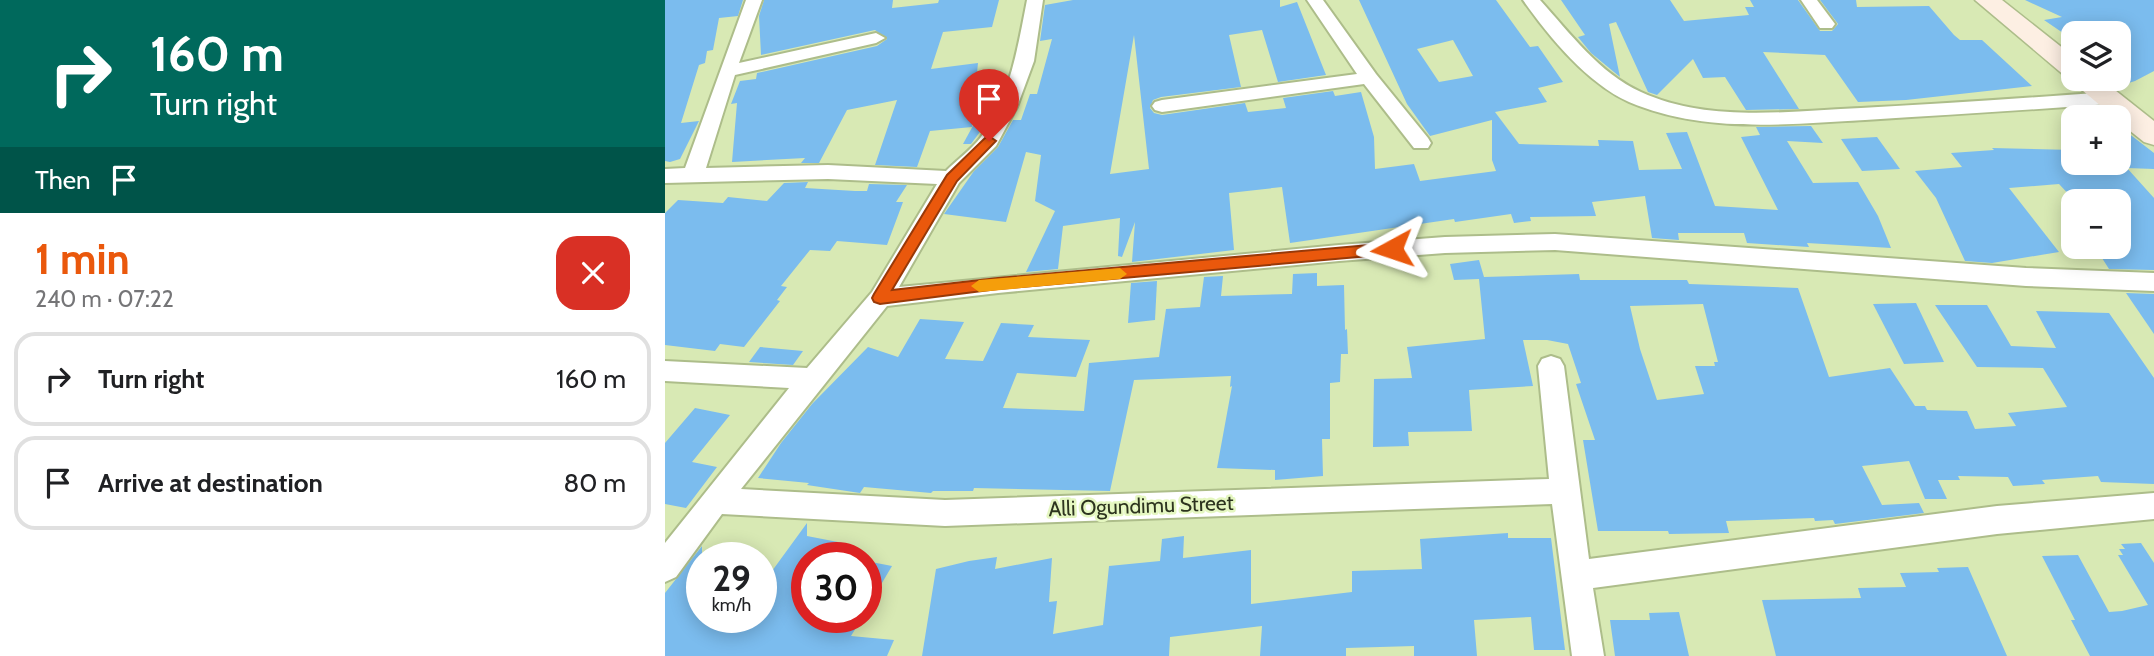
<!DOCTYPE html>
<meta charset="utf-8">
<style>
:root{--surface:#fff;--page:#f6f6f6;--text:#202124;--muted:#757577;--line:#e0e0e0;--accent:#ea580c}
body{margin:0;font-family:Cabin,sans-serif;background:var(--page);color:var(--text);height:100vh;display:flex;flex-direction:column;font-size:26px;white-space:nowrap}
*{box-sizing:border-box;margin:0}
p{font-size:23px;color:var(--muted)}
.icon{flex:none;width:38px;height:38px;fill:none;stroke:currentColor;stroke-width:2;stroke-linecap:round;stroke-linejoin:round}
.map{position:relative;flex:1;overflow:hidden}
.drawer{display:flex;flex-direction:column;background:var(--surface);width:665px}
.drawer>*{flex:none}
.top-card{background:#00695c;color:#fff;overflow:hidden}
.controls{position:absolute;left:1396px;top:21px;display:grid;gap:14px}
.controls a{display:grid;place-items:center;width:70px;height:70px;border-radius:14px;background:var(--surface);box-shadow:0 4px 18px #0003;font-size:35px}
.speed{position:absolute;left:21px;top:542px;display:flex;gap:14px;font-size:35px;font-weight:700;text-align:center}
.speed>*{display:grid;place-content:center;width:91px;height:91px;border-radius:50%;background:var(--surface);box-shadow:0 4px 18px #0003;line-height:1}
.speed small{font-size:18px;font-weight:400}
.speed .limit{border:10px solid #d22;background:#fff;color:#111}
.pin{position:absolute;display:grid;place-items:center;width:60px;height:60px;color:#fff;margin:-72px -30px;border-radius:50% 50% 50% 0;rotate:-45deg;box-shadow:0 0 7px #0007}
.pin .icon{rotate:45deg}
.me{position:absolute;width:77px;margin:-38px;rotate:265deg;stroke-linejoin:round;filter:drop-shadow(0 0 5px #0008)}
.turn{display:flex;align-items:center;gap:24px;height:147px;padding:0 35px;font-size:32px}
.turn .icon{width:91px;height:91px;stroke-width:2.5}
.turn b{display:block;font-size:49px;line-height:60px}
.then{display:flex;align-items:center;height:66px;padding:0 35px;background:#0003;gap:14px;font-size:26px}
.round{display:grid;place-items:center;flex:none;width:74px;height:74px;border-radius:21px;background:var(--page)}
.summary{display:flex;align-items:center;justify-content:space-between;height:119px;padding:0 35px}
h1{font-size:42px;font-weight:700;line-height:52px;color:var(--accent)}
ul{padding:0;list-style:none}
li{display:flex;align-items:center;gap:21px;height:94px;margin:0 14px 10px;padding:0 21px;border:4px solid var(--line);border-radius:21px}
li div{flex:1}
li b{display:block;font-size:26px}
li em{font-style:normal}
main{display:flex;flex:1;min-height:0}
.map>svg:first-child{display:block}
</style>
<main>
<section class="drawer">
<div class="top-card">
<div class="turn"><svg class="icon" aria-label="right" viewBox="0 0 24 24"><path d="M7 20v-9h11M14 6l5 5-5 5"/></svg><div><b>160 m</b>Turn right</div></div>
<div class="then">Then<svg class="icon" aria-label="arrive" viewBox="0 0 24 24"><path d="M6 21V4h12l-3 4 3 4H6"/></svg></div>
</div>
<div class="summary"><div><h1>1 min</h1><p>240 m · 07:22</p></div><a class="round" style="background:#d93025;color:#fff"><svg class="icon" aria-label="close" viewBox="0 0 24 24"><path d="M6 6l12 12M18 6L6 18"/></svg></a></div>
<ul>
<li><svg class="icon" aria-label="right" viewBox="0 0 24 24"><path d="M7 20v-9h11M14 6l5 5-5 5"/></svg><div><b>Turn right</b></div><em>160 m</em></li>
<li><svg class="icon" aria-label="arrive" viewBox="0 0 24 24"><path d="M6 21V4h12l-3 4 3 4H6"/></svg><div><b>Arrive at destination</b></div><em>80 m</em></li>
</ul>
</section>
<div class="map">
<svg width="1489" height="656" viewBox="0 0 1489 656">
<rect width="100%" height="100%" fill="#d8e9b4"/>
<g fill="#7bbcee" fill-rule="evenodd">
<polygon points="0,0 78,0 73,16 54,18 48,50 42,51 40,63 34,65 16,123 34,121 15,159 5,162 0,161"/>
<polygon points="99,0 228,0 227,8 273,3 274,0 334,0 327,27 278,32 266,69 313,63 312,73 319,72 307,127 265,131 252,167 210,165 232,100 182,110 154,163 136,163 140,158 67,162 72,103 66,104 75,81 91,79 92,73 212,46 222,39 210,30 96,55 94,16"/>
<path d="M 408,0 L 615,0 L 615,7 L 632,2 L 661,75 L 613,82 L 597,30 L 564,35 L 576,87 L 496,97 L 488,100 L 485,108 L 489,113 L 497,115 L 580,103 L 583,112 L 621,108 L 618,98 L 668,91 L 670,96 L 696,92 L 709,137 L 710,169 L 749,164 L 755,181 L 831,171 L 827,160 L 827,120 L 765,136 L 742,104 L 694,0 L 831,0 L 865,47 L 873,46 L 898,82 L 873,88 L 882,102 L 830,112 L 854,144 L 934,146 L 933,140 L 968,141 L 974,170 L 1017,169 L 1001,133 L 1022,132 L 1050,206 L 1113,210 L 1076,137 L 1095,135 L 1091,127 L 1146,126 L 1158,143 L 1122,141 L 1148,183 L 1193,182 L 1213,216 L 1226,248 L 1142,243 L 1144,247 L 1082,243 L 1079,233 L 1013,233 L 1014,240 L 987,238 L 980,196 L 927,202 L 931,216 L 865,217 L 866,221 L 849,223 L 846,214 L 790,222 L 789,219 L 625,243 L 617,187 L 564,193 L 569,250 L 467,262 L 470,222 L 457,257 L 453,256 L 455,218 L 398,226 L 393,269 L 361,272 L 390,211 L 370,201 L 376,155 L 361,152 L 341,222 L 279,214 L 309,171 L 333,147 L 348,120 L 356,120 L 365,94 L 372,94 L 387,39 L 375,41 L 380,5 ZM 469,35 L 484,169 L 445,174 ZM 788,40 L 808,76 L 774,82 L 752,49 Z"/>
<polygon points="896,0 1005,0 1019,21 1084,15 1080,7 1089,7 1085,0 1133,0 1155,31 1167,31 1173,24 1155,0 1191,0 1192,7 1264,6 1289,35 1295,40 1317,40 1367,86 1241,100 1193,102 1160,55 1098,52 1134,109 1081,110 1060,77 1038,78 1028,59 992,95 983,92 951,22 944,24 955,77 926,53 913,37 920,35"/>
<polygon points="1360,0 1489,0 1489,71 1470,81 1454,86 1454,33 1398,33 1379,20 1397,17"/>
<polygon points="323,121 306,144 298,144 310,122"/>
<polygon points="1454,126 1489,153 1489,169 1462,168 1489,198 1489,270 1444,269 1430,247 1454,247 1454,201 1410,201 1394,184 1344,188 1394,252 1327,263 1300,261 1271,198 1250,171 1297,167 1286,153 1329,150 1327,148 1409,150 1409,163 1454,163"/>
<polygon points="1212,137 1235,169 1197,171 1176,139"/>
<polygon points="143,182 140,188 190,191 202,191 204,184 242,185 231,202 238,202 222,245 172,241 165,251 145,250 116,286 122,287 112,300 115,301 79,347 55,344 50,351 0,345 0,213 13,200 58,203 63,197 102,201 119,183"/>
<path d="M 814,260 L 819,277 L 914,274 L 915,280 L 1022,280 L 1024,284 L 1133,288 L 1164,377 L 1225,368 L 1250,406 L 1260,406 L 1262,410 L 1302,411 L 1310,429 L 1351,426 L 1343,413 L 1402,407 L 1378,368 L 1312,367 L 1270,305 L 1322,305 L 1346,346 L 1391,348 L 1371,311 L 1444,313 L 1489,378 L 1489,484 L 1436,482 L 1433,476 L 1377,480 L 1380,484 L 1348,486 L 1343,477 L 1293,476 L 1295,480 L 1273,480 L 1282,499 L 1260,499 L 1244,461 L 1197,466 L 1217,505 L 1254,503 L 1259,513 L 1170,524 L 1168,520 L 1150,521 L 1149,518 L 1061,521 L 1064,533 L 1004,534 L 1003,531 L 933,531 L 918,440 L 930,440 L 911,384 L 916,383 L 903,344 L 882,340 L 858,340 L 868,386 L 804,390 L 807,431 L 743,432 L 744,446 L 708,447 L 709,379 L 747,378 L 742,347 L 820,339 L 814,279 L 789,280 L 785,264 ZM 1038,304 L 1053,362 L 1049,362 L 1050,366 L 1030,366 L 1039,394 L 992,400 L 975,349 L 965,306 Z"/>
<polygon points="652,273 652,286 679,285 680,330 682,329 683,354 676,354 675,382 665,383 665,439 657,439 658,476 610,480 610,470 552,468 567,386 565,387 566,376 469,380 445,491 309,488 308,491 268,491 266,493 199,487 195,493 142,485 144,483 93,478 116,443 147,404 203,347 233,357 255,319 299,322 280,359 318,361 336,323 369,325 363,337 425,340 411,377 352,373 338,408 419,411 424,363 494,357 501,309 535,307 539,277 558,276 556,296 627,294 628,274"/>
<polygon points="492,281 490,320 463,323 466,283"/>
<polygon points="1461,293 1489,294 1489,334"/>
<polygon points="1251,303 1279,362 1239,364 1208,304"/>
<polygon points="95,347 138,351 128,365 84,362"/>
<polygon points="30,408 65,415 27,462 52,467 21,508 0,504 0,443"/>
<polygon points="142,523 142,536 178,543 169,558 142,558 142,618 197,618 186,636 229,640 222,656 0,656 0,593 37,546 37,618 96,618 96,586"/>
<polygon points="843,533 843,538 886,538 900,650 869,650 866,617 809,620 812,656 749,656 749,646 681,648 681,656 595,656 597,626 505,637 504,656 257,656 271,569 304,561 332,557 330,569 387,558 384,602 392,601 388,634 438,625 444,566 495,561 497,539 519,536 518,558 586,550 586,604 687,592 687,571 757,569 755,539"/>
<polygon points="1476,543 1489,563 1489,656 1425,656 1406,620 1410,620 1377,556 1413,555 1444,612 1457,611 1483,605 1453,555 1458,555 1454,549 1460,549 1456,544"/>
<polygon points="201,561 227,566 201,610"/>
<polygon points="1303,567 1342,656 1111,656 1097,600 1196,598 1193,588 1241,587 1235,573 1274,572 1272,568"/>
<polygon points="1014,612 1024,656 950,656 945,620 985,620 984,613"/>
</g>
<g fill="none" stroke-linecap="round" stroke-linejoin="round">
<g stroke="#adbd8a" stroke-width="4">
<g id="minor">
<path d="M 81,0 L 97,0 L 74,63 L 211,33 L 220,38 L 211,43 L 70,75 L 41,168 L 163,165 L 281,171 C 292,160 307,149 316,137 C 345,98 353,46 362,0 L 378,0 L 369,61 L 352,107 L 331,146 L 294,183 L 234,287 L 674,245 L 780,237 L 890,234 L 1361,268 L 1489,273 L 1489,291 L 1361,286 L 890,250 L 780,253 L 674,261 L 333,293 L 222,306 L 76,489 L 280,500 L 884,479 L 873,366 L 877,359 L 886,356 L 895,359 L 899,366 L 924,559 L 1332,506 L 1489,493 L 1489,519 L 1332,534 L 928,588 L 939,656 L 907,656 L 887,504 L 280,526 L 57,514 L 11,577 L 0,582 L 0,543 L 124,388 L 0,381 L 0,361 L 142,368 L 207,292 L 272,184 L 163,179 L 0,183 L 0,169 L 20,168 Z"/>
<polygon points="642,0 658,0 711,74 763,138 766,143 763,148 749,148 699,84 497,112 490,110 487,106 490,102 497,100 692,74"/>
<path d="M 858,0 L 875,0 C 905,33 934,73 976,92 C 1043,123 1124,111 1196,108 C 1278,104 1361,98 1444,92 L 1454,98 L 1444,104 C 1363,110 1282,115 1200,120 C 1122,124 1039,134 964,102 C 922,83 884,37 858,0 Z"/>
<polygon points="1136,0 1152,0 1170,24 1167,28 1155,28"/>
</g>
</g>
<g stroke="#adbd8a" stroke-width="3">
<polygon id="secondary" points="1310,0 1337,0 1409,57 1409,79 1436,79 1489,121 1489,145 1479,142 1454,122 1454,117 1449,117 1411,85 1408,78 1400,76"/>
</g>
<use href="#minor" fill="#fff" fill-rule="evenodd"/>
<use href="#secondary" fill="#fdefe3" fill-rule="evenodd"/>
</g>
<polygon fill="#ea580c" stroke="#983908" stroke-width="2" points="324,136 331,141 292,181 227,290 333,278 727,243 734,249 727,254 333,289 215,304 209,302 207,298 209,294 282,175 320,138"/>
<polygon fill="#f59e0b" points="455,268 462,274 455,279 314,292 306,286 314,280"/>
<g text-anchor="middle" stroke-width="5" stroke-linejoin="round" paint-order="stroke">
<g font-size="21" fill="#2d341f" stroke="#e5f7c1">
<text transform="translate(476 506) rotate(-2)" y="7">Alli Ogundimu Street</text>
</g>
</g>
</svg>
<div class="controls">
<a><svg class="icon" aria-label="layers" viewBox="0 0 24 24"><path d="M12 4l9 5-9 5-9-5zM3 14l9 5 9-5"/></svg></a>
<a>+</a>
<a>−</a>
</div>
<div class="speed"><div>29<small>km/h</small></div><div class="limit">30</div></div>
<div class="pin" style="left:324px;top:141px;background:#d93025"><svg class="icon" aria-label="arrive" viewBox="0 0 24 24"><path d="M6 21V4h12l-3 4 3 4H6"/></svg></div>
<svg class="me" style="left:727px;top:249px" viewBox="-20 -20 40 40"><path d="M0-17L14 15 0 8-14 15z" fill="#ea580c" stroke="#fff" stroke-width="4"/></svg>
</div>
</main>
